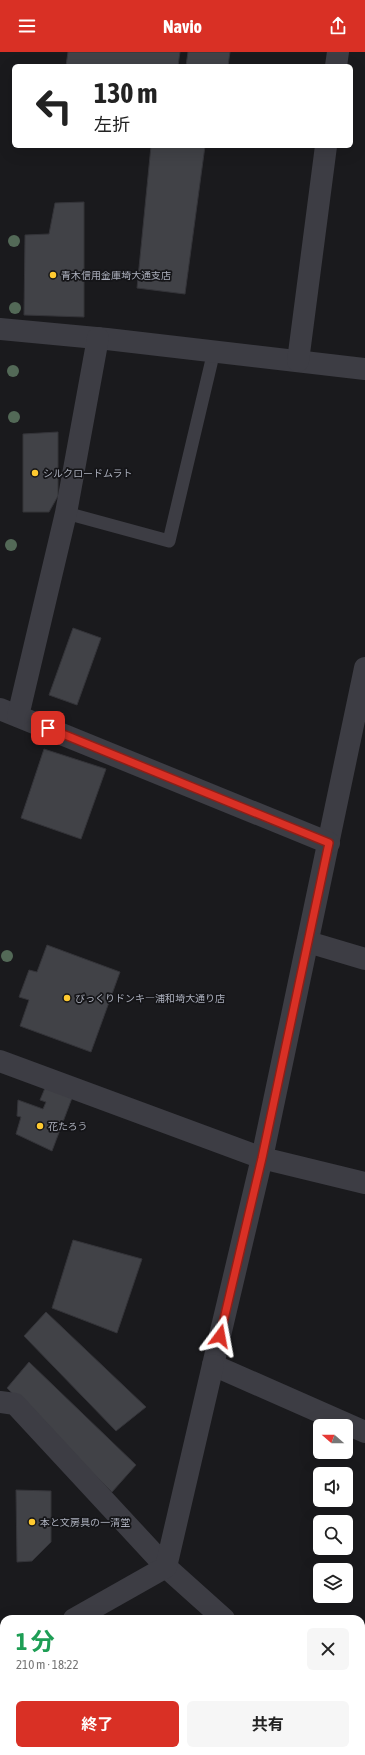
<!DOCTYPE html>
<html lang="ja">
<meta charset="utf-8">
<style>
:root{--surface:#fff;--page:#f6f6f6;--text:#222;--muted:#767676;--accent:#d93025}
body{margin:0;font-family:"Asap Condensed","Noto Sans JP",sans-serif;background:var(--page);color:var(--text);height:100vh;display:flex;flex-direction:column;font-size:15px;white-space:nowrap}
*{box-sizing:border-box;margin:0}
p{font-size:13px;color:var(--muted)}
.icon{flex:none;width:22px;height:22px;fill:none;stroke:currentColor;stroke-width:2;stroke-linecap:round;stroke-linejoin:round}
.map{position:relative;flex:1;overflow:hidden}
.sheet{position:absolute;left:0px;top:1563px;width:365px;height:140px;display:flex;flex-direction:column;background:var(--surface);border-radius:12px 12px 0 0;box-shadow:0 4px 16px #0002}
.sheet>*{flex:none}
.banner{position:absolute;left:12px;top:12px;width:341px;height:84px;border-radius:6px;box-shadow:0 4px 16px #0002;background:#fff;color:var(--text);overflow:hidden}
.needle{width:26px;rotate:290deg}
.controls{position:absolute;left:313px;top:1367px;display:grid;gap:8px}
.controls a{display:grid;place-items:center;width:40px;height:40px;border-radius:6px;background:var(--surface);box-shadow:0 4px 16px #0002;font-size:20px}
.pin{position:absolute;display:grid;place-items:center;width:34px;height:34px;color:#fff;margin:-17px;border-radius:8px;box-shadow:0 2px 6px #0006}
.me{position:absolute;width:44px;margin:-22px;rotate:13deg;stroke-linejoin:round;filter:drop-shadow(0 0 3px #0008)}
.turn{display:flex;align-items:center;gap:14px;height:84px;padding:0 16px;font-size:18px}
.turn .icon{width:52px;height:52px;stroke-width:2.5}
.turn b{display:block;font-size:28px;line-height:34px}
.round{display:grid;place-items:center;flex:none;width:42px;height:42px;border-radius:6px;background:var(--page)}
.head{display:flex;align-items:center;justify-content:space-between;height:68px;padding:0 16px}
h1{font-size:24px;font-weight:700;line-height:30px;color:#1e9e55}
.cta{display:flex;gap:8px;margin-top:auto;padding:8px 16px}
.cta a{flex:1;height:46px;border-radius:6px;background:var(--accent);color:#fff;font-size:16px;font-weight:700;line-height:46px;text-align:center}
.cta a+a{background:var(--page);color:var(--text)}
header{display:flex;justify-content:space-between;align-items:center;height:52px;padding:0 16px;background:var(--accent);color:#fff;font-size:18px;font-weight:700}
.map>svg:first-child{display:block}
</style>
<header><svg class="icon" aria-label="menu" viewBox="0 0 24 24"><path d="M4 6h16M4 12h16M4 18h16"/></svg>Navio<svg class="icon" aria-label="share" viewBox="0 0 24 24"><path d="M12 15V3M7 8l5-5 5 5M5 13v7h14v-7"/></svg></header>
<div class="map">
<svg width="365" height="1703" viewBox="0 0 365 1703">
<rect width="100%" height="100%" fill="#1a1a1d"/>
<g fill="#414247" stroke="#343439">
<polygon points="68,0 180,0 178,14 66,14"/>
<polygon points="188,0 230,0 228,14 186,14"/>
<polygon points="151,94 205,94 185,242 137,236"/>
<polygon points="84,150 84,265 24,263 25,183 49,182 55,151"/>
<polygon points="58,380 58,444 49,460 23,460 23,382"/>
<polygon points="73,576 101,586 77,653 49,643"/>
<polygon points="44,697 106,717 81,787 21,766"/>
<polygon points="47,893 120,920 91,1000 20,974 29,948 19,945 29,918 37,920"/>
<polygon points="45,1036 72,1046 52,1099 16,1082 21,1065 17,1064 18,1048 43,1057 46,1050 40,1048"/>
<polygon points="73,1188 142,1207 117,1281 52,1256"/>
<polygon points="46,1260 146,1355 116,1379 24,1284"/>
<polygon points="29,1310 136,1413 112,1440 7,1336"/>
<polygon points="16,1438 51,1439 51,1490 32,1509 17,1510"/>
<polygon points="192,1699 245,1699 240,1703 195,1703"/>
</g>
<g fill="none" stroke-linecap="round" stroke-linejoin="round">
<polyline stroke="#3d3d44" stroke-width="13" points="66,461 169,489 214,299"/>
<g stroke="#3d3d44" stroke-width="22">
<polyline points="336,14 338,0"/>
<polyline points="0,277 107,287 365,317"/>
<polyline points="298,309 326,94"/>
<polyline points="365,616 262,1106 213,1313 365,1380"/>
<polyline points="0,657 329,791"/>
<polyline points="18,664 66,461 98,286"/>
<polyline points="308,890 365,907"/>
<polyline points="0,1009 262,1106 365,1131"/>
<polyline points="0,1350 15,1352 166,1515 224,1567"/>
<polyline points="74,1567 166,1515 213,1313"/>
<polyline points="0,1606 4,1604"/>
<polyline points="361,1688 365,1692"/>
</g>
</g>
<g fill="#536957">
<circle cx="14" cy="189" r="6"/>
<circle cx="15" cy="256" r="6"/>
<circle cx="13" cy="319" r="6"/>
<circle cx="14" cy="365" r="6"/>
<circle cx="11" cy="493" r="6"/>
<circle cx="7" cy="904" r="6"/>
</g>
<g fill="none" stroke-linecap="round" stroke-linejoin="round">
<g stroke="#8d1f18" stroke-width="10">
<polyline id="route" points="48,676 329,791 262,1106 220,1284"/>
</g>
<use href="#route" stroke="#d93025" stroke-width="7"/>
</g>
<g fill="#ffca30" stroke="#151518" stroke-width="1.5">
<circle cx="53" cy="223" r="4"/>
<circle cx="35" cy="421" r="4"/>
<circle cx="67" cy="946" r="4"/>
<circle cx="40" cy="1074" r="4"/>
<circle cx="32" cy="1470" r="4"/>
</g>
<g text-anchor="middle" stroke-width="3.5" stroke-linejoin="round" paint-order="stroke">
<g font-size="10" fill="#acb0bd" stroke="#151518" text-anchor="start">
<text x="61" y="227">青木信用金庫埼大通支店</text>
<text x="43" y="425">シルクロードムラト</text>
<text x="75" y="950">びっくりドンキ―浦和埼大通り店</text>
<text x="48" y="1078">花たろう</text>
<text x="40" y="1474">本と文房具の一清堂</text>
</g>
</g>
</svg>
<div class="controls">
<a><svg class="needle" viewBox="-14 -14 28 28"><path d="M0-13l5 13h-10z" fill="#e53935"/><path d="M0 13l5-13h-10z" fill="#767676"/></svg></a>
<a><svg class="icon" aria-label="sound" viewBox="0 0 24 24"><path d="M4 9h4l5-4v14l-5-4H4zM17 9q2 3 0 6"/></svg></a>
<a><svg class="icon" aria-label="search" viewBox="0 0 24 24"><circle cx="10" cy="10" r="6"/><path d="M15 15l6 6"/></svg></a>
<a><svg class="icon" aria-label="layers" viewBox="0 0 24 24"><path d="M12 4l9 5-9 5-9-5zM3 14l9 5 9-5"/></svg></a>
</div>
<div class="pin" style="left:48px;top:676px;background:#d93025"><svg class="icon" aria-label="arrive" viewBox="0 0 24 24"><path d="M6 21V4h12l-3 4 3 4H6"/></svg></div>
<svg class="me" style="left:220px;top:1284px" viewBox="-20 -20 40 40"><path d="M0-17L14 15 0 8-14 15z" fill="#d93025" stroke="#fff" stroke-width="4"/></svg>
<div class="banner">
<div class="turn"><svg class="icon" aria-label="left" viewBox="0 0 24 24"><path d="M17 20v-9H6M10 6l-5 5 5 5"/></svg><div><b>130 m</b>左折</div></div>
</div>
<section class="sheet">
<div class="head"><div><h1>1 分</h1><p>210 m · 18:22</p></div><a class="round"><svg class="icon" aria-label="close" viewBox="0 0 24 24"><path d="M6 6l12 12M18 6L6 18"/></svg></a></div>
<div class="cta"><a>終了</a><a>共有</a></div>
</section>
</div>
